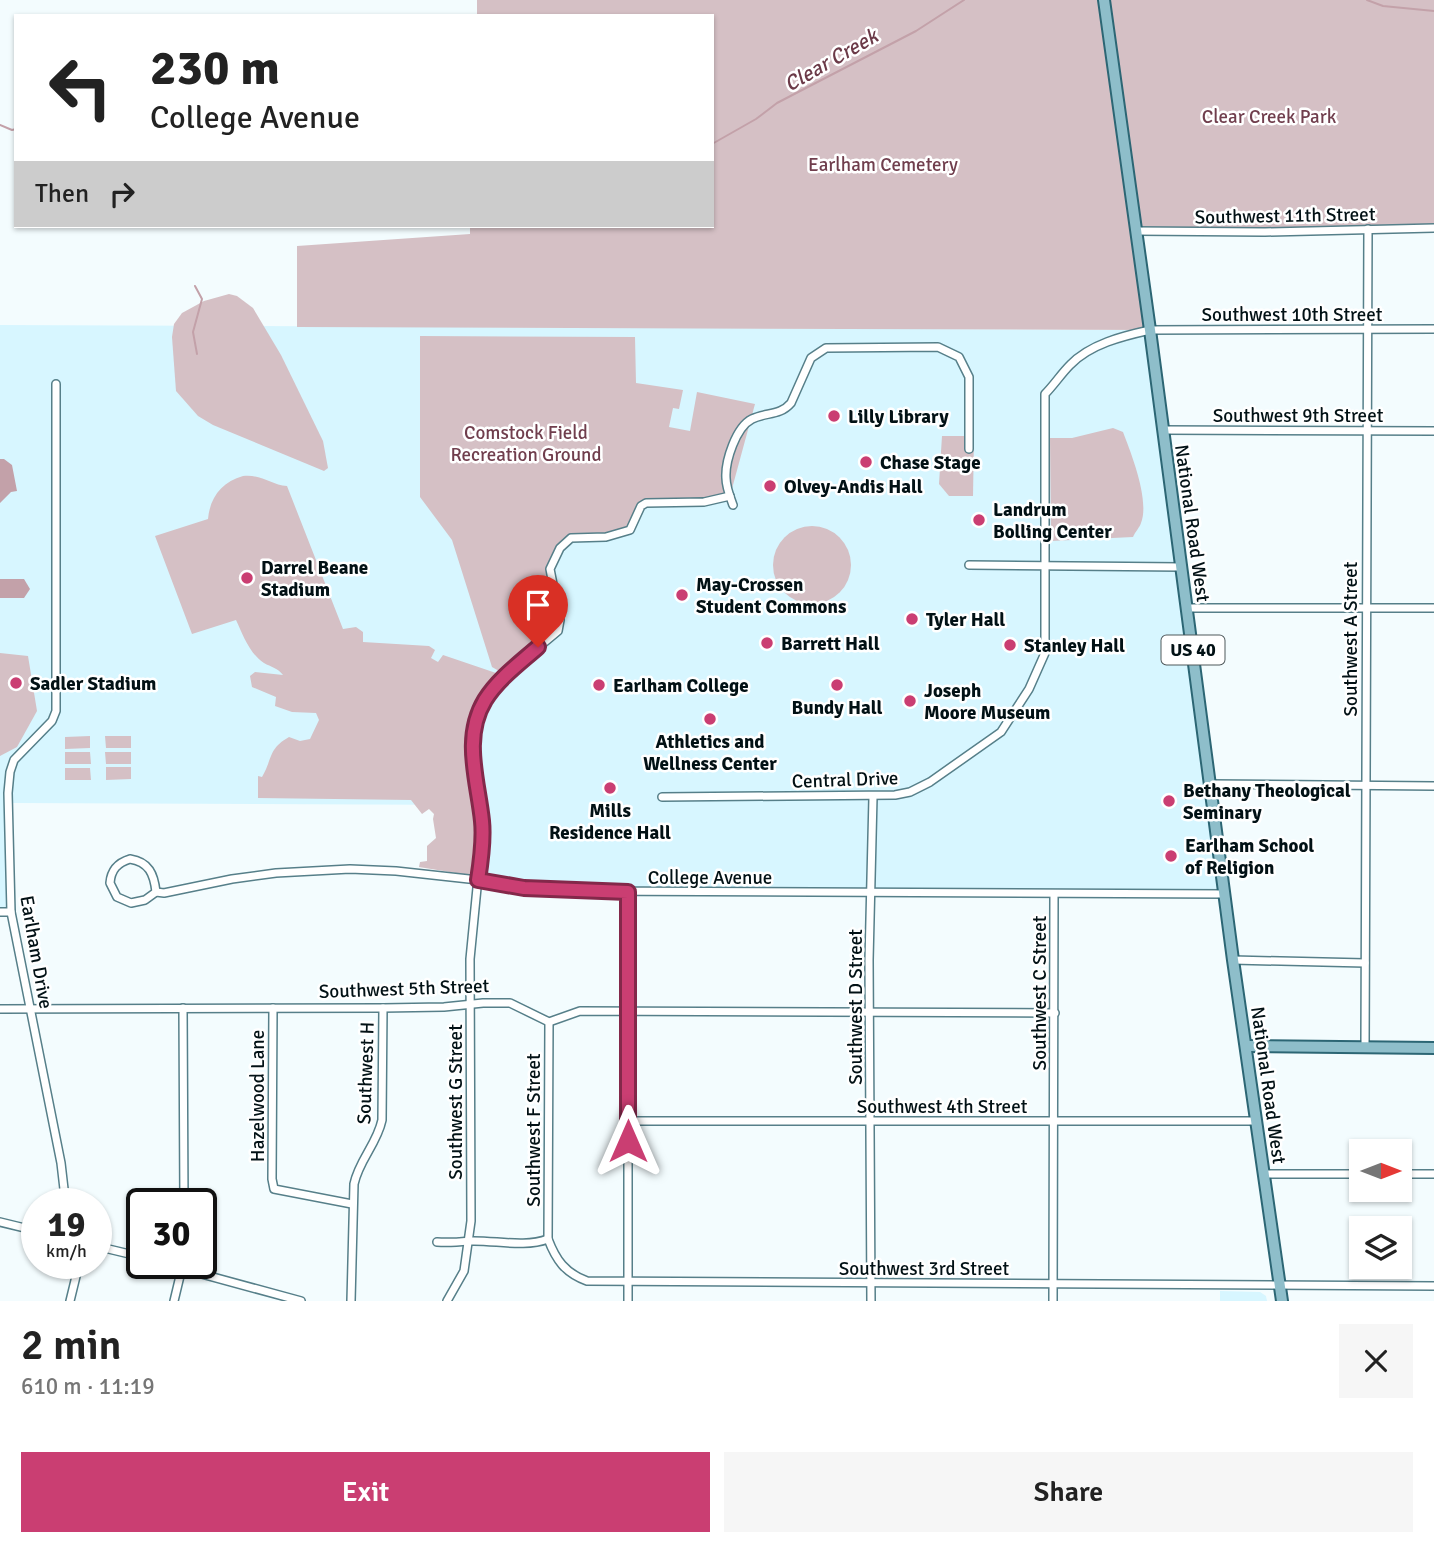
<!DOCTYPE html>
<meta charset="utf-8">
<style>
:root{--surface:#fff;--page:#f6f6f6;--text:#222;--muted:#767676;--accent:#ca3e72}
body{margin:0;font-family:Signika,sans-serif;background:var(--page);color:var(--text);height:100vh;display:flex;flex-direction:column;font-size:26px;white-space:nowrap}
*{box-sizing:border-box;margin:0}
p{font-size:23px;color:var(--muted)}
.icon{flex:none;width:38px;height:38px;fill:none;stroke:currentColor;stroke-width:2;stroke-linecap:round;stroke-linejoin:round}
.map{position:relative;height:1301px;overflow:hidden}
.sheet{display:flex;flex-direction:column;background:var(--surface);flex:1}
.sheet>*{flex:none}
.top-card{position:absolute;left:14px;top:14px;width:700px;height:214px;border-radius:0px;box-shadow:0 2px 5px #0004;background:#fff;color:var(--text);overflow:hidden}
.needle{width:46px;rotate:90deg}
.fabs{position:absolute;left:1349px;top:1139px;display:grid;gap:14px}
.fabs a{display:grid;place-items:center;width:63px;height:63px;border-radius:0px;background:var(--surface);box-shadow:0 2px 5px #0004;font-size:35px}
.speed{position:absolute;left:21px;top:1188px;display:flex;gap:14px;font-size:35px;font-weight:700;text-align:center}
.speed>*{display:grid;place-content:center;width:91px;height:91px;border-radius:50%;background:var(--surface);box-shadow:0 2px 5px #0004;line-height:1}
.speed small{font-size:18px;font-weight:400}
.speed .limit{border:4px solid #111;border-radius:10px;background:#fff;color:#111}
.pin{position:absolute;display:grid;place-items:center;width:60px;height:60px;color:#fff;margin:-72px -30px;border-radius:50% 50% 50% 0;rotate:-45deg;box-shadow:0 0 7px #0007}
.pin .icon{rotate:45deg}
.me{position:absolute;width:77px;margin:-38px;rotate:0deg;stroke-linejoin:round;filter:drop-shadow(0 0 5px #0008)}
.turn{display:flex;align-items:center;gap:24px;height:147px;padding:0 21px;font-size:32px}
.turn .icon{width:91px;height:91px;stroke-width:2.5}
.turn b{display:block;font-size:49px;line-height:60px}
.then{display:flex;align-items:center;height:66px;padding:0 21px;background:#0003;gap:14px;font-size:26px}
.round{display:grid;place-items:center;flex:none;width:74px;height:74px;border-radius:0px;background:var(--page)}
.overview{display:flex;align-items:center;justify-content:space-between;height:119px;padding:0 21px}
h1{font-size:42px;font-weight:600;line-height:52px}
.button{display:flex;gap:14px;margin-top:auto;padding:14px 21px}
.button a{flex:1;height:80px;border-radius:0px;background:var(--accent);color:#fff;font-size:28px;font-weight:600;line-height:80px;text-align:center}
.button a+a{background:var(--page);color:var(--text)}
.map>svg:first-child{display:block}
</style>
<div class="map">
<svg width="1434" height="1301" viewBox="0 0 1434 1301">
<rect width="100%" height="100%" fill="#f3fcfe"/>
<g fill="#d7f6ff">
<polygon points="0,325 1150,330 1225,894 582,891 478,880 480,805 13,803 11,912 0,912"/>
<polygon points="1220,1291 1260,1292 1266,1296 1267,1301 1220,1301"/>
</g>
<g fill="#d5c0c5">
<polygon points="477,0 1434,0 1434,228 1136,231 1150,330 297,327 297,246 470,234 470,226 712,226 712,16 477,16"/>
<polygon points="229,294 237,296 253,308 281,355 323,441 328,468 324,471 213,425 198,416 176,391 172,337 174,324 182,313 204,301"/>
<polygon points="420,336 635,337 636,383 683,390 679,409 673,408 669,427 690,431 697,392 755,404 730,496 721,500 646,503 630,530 571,538 560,548 550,569 556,595 558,631 506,675 492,667 452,540 420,497"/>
<path d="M 1113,428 L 1123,432 C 1131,453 1150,500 1141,523 C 1140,527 1135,532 1133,537 L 1051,541 L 1050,438 L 1072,438 Z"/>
<polygon points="942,436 974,436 973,496 949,496 939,484"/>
<path d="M 243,476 C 262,474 271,485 287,486 L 343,629 L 356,627 L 363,632 L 363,642 L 429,646 L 435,650 L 431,658 L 438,662 L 443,655 L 496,673 L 498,678 C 483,694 475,711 471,731 C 468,745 468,762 470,775 C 473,798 491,860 468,875 L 419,867 L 420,862 L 427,861 L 427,846 L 436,838 L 433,819 L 434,814 L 429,809 L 422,814 L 411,800 L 258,798 L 258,776 L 262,777 C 273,758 268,749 289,737 L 300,741 L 310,739 L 319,720 L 316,713 L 292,712 L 275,706 L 276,697 L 252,687 L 250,676 L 255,672 L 283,675 C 278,668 271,667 264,663 C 249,653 243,635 236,620 L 192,634 L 155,536 L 208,519 C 210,497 222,482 243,476 Z"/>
<circle cx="812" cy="565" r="39"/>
<polygon points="0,653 28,656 37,711 17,747 0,756"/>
<polygon points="90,736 90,748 65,749 65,737"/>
<polygon points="105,736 131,736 131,748 106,748"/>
<polygon points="65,752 90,752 91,764 65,764"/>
<polygon points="105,752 131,752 131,764 106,764"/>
<polygon points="106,767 131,767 131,779 106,780"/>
<polygon points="65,768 90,768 91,780 65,780"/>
</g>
<g fill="#c3a1a9">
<polygon points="0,459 4,459 12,465 17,491 11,492 0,503"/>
<polygon points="0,579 24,579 30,589 24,598 0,598"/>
</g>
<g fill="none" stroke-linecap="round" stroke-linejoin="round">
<g stroke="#c3a1a9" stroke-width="2">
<polyline points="1367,0 1383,6 1434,11"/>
<polyline points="0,125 12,130 16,129"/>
<polyline points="712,144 756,119 777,103 916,31 964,0"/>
<polyline points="195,286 202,299 193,332 197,354"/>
</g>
<g stroke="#567f89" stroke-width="10">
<g id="street">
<polyline points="1136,231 1265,232 1434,228"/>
<polyline points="56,384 56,711 52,721 14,760 10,772 8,793 11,912 61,1163 64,1189 63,1204"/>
<polyline points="1163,430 1434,431"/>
<path d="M 733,505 C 730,497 726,487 726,478 C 725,461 736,427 752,419 C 766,412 780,416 791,403 L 811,358 L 826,348 L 938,347 L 959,357 L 969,377 L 969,449"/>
<polyline points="969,565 1181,567"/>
<polyline points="1187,608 1434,608"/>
<polyline points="1211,784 1434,786"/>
<path d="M 662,797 L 895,795 L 910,792 L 930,782 L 1001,732 L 1029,689 L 1045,653 L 1045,394 C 1054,385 1061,374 1070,365 C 1090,344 1123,336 1150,330 L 1434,329"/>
<path d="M 130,859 C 149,862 154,874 156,892 L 145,900 L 131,903 L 117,897 L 110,883 C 111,870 117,863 130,859 Z"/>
<polyline points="156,892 164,893 232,879 276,873 350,869 396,871 478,880 524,888 582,891 1225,894"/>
<polyline points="628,892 628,1301"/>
<polyline points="0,912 11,912"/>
<polyline points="1233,960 1365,963"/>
<polyline points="183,1008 184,1204"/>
<polyline points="273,1008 272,1179 274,1189 352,1204"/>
<polyline points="0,1009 383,1008 444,1007 483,1003 510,1003 549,1022 580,1011 1055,1013"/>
<path d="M 549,1022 L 548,1239 C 556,1260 565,1273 587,1281 L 1434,1286"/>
<polyline points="1365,1048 1368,229"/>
<polyline points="629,1121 1256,1121"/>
<polyline points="1264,1174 1362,1174"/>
<polyline points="1400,1174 1434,1174"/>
<polyline points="0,1222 37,1231"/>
<path d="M 437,1242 C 449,1243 459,1242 470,1241 C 495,1240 524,1248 548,1239"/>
<polyline points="96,1246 142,1257"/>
<polyline points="165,1264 301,1301"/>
<polyline points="70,1301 79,1264"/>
<polyline points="174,1301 180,1276 176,1264"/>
<path d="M 351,1301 L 354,1184 C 359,1160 377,1144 382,1120 L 383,1008"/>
<path d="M 447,1301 L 464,1271 L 471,1221 L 470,959 L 482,837 C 483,814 475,794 474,772 C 468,695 505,676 558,631 L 560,620 L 550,569 L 560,548 L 571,538 L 606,537 L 630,530 L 641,506 L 646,503 L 704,502 L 730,496"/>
<polyline points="871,1301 869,960 873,797"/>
<polyline points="1053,1301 1054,894"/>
</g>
</g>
<g stroke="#2c6674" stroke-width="14">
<g id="primary">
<polyline points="1104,0 1150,330 1233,960 1282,1301"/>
<polyline points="1247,1046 1434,1048"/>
</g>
</g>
<use href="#street" stroke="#fff" stroke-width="7"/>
<use href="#primary" stroke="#8ebeca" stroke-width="10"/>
</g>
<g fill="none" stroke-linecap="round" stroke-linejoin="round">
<g stroke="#83284a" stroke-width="18">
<path id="route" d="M 538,647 C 520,663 498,679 485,700 C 462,738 478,781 482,821 C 484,840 481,861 478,880 L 524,888 L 628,892 L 628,1141"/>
</g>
<use href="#route" stroke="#ca3e72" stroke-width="12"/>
</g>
<g fill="#ca3e72" stroke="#fff" stroke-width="2.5">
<circle cx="834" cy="416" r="7"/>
<circle cx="866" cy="462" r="7"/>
<circle cx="770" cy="486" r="7"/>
<circle cx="979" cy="520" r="7"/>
<circle cx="247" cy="578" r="7"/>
<circle cx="682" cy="595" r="7"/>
<circle cx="912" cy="619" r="7"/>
<circle cx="767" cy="643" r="7"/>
<circle cx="1010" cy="645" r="7"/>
<circle cx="16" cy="683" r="7"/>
<circle cx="599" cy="685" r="7"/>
<circle cx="837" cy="685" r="7"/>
<circle cx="910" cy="701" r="7"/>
<circle cx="710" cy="719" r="7"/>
<circle cx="610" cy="788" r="7"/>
<circle cx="1169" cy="801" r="7"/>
<circle cx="1171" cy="856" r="7"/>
</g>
<g text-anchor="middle" stroke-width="5" stroke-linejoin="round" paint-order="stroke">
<rect fill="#fff" stroke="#4e585b" stroke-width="2" x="1161.5" y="635.5" width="63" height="29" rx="5"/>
<g font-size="18" font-weight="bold" fill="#021115">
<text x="1193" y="656">US 40</text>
</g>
<g font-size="19" fill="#703e4d" stroke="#fff">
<text x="1269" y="123">Clear Creek Park</text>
<text x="883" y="171">Earlham Cemetery</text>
<text x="526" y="439">Comstock Field<tspan x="526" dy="22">Recreation Ground</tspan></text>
</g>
<g font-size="19" fill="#021115" stroke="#fff">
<text transform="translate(1285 215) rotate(-1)" y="7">Southwest 11th Street</text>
<text x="1292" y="321">Southwest 10th Street</text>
<text x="1298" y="422">Southwest 9th Street</text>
<text transform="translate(1193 523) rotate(82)" y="7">National Road West</text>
<text transform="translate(1350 639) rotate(-90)" y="7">Southwest A Street</text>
<text transform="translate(845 779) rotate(-2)" y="7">Central Drive</text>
<text x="710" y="884">College Avenue</text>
<text transform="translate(37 952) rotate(80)" y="7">Earlham Drive</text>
<text transform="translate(404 988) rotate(-2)" y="7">Southwest 5th Street</text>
<text transform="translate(1039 993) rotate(-90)" y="7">Southwest C Street</text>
<text transform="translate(855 1007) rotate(-90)" y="7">Southwest D Street</text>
<text transform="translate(365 1073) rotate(-88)" y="7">Southwest H</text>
<text transform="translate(1269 1085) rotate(82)" y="7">National Road West</text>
<text transform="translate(257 1096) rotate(-90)" y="7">Hazelwood Lane</text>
<text transform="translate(455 1102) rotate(-90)" y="7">Southwest G Street</text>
<text x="942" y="1113">Southwest 4th Street</text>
<text transform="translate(533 1130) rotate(-90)" y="7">Southwest F Street</text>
<text x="924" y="1275">Southwest 3rd Street</text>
</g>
<g font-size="19" font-weight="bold" fill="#021115" stroke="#fff" text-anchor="start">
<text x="848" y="423">Lilly Library</text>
<text x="880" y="469">Chase Stage</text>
<text x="784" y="493">Olvey-Andis Hall</text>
<text x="993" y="516">Landrum<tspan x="993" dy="22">Bolling Center</tspan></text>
<text x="261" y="574">Darrel Beane<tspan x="261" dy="22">Stadium</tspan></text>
<text x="696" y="591">May-Crossen<tspan x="696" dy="22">Student Commons</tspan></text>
<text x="926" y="626">Tyler Hall</text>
<text x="781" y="650">Barrett Hall</text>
<text x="1024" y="652">Stanley Hall</text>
<text x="30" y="690">Sadler Stadium</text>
<text x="613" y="692">Earlham College</text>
<text x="924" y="697">Joseph<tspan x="924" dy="22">Moore Museum</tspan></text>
<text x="837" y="714" text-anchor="middle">Bundy Hall</text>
<text x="710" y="748" text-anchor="middle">Athletics and<tspan x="710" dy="22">Wellness Center</tspan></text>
<text x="1183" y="797">Bethany Theological<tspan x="1183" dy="22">Seminary</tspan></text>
<text x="610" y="817" text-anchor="middle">Mills<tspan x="610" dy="22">Residence Hall</tspan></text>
<text x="1185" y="852">Earlham School<tspan x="1185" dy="22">of Religion</tspan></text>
</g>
<g font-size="21" font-style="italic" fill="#6b3a48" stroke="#fff">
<text transform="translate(831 60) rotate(-30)" y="7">Clear Creek</text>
</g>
</g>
</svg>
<div class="fabs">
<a><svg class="needle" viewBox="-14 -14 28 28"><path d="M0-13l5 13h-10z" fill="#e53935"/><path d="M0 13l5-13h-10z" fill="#767676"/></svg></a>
<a><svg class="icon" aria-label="layers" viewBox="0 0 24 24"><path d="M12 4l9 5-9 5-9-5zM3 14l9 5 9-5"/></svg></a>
</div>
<div class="speed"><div>19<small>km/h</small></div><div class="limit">30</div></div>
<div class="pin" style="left:538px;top:647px;background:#d93025"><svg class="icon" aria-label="arrive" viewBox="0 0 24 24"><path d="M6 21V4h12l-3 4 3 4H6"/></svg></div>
<svg class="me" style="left:628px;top:1141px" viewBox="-20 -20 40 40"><path d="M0-17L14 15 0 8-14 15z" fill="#ca3e72" stroke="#fff" stroke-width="4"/></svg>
<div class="top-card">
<div class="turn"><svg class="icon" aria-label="left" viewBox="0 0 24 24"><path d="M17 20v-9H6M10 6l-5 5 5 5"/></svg><div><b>230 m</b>College Avenue</div></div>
<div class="then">Then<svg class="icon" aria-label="right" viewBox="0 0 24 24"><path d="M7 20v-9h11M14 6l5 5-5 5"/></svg></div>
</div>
</div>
<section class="sheet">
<div class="overview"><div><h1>2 min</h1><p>610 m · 11:19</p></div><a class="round"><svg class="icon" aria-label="close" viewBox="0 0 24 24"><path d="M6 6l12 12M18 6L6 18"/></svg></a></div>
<div class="button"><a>Exit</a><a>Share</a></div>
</section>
